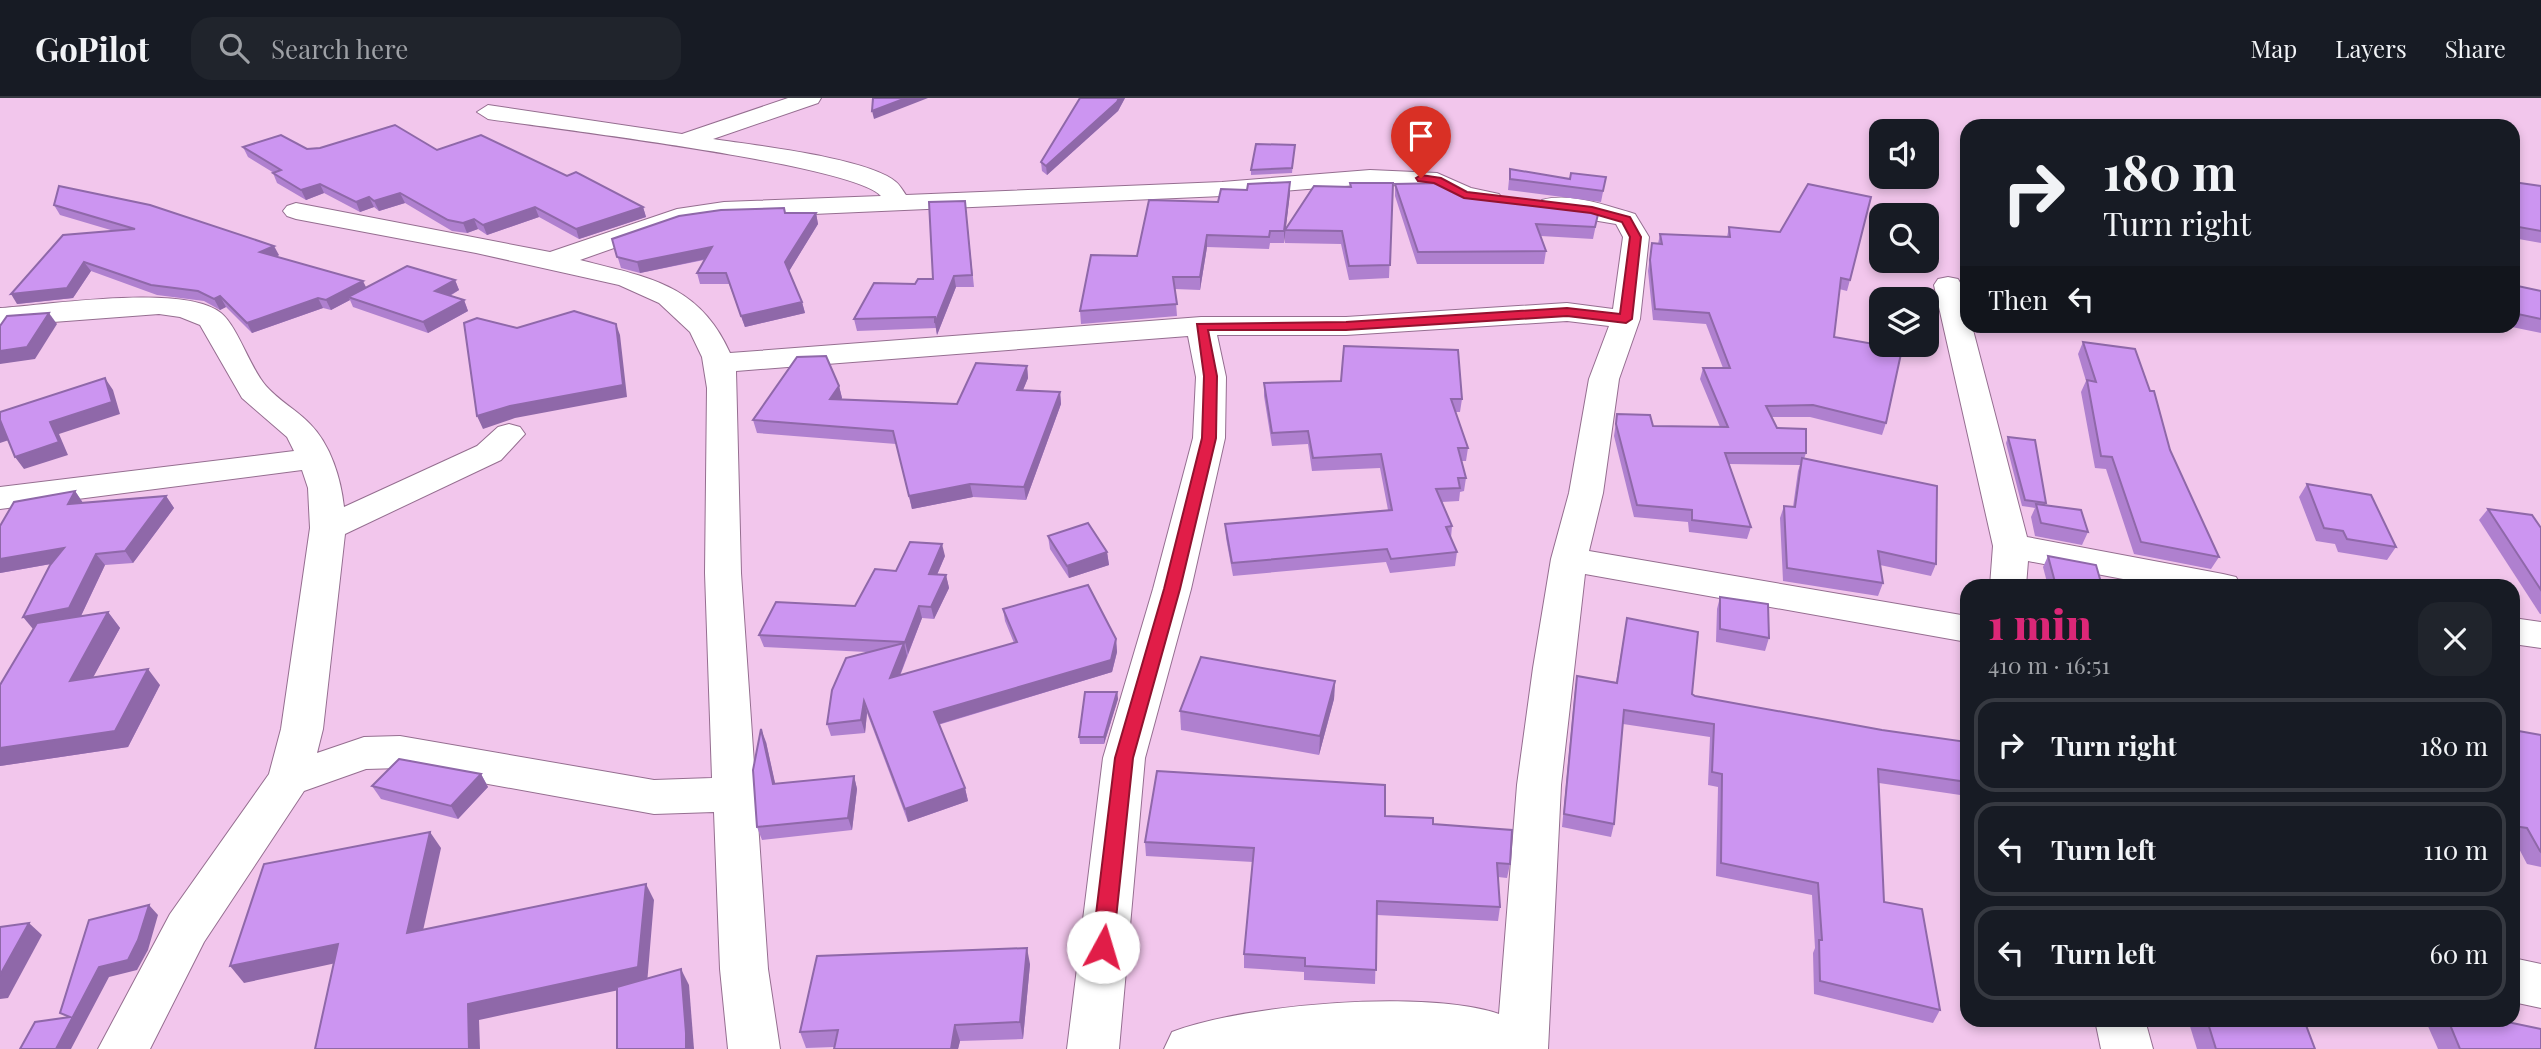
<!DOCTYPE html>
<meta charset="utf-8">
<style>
:root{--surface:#171b24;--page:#20242c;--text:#f1f3f6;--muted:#9ea1a6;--line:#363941;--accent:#db2777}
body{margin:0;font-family:"Playfair Display",serif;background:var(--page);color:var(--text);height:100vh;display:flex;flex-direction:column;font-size:26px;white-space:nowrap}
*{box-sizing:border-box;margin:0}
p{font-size:23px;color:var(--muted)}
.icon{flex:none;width:38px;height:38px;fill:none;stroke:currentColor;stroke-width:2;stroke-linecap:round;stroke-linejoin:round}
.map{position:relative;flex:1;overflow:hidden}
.panel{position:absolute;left:1960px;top:481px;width:560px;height:448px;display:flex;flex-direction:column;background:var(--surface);border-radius:21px;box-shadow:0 4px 10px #0003}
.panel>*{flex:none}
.guide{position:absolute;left:1960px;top:21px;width:560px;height:214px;border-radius:21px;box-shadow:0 4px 10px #0003;background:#171b24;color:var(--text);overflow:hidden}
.tools{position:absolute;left:1869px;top:21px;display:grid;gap:14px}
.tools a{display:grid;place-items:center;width:70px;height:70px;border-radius:14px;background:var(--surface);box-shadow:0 4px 10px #0003;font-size:35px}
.pin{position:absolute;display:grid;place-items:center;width:60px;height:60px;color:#fff;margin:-72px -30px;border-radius:50% 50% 50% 0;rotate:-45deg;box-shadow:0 0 7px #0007}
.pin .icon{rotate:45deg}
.me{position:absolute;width:77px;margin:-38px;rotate:6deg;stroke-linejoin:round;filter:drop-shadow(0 0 5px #0008)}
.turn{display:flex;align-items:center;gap:24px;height:147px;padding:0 28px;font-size:32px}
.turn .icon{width:91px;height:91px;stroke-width:2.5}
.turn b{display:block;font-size:49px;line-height:60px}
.then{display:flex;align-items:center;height:66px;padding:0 28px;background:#0003;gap:14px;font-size:26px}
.round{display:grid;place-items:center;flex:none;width:74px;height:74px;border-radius:21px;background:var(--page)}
.summary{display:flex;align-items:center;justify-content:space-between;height:119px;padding:0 28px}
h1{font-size:42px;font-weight:800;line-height:52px;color:var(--accent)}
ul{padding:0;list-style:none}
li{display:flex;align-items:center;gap:21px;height:94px;margin:0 14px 10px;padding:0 14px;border:4px solid var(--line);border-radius:21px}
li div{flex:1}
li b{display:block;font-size:26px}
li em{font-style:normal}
header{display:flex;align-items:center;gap:42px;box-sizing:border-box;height:98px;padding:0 35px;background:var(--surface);border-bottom:2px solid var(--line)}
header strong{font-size:33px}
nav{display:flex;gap:38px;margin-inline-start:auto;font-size:24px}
.search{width:490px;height:63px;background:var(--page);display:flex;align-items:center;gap:18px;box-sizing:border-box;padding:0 24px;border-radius:21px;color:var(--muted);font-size:26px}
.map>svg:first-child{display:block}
</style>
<header>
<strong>GoPilot</strong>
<div class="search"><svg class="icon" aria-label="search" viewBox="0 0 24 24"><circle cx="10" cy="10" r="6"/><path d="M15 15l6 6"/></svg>Search here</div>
<nav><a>Map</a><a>Layers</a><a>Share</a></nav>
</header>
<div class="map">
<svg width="2541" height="951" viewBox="0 0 2541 951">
<rect width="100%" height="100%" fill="#f2c6ec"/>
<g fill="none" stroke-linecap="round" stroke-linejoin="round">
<g stroke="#956e90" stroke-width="2">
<g id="minor">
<path d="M 788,0 L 821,0 L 818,5 L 713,41 C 752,47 869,60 896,84 C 900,87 903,93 906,97 L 1222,84 L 1370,72 L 1437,75 L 1471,90 L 1499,96 L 1503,101 L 1499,106 L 1490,109 L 1455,102 L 1432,89 L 1370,86 L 1222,98 L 724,120 L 682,126 L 580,162 C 646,179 699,185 730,255 L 1201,219 L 1346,219 L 1567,205 L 1613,211 L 1623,139 L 1616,126 L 1551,115 L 1542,112 L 1538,107 L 1542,102 C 1571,94 1607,108 1635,116 L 1649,139 L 1640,221 L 1619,281 L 1603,395 L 1589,453 L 1967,518 L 1967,544 L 1585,476 L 1561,687 L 1548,951 L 1164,951 L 1172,934 C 1245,906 1425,891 1499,916 L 1517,687 L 1533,570 L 1551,461 L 1569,395 L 1589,281 L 1609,228 L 1567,223 L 1346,237 L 1217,237 L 1226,279 L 1225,340 L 1191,491 L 1145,660 L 1119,951 L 1067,951 L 1103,660 L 1153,491 L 1193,340 L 1196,279 L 1188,238 L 736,273 L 741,475 L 768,871 L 780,951 L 728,951 L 720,871 L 714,714 L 654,716 L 400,670 L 366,671 L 304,693 L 204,844 L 150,951 L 98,951 L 170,816 L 269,676 L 281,631 L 310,430 L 308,390 L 302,372 L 0,411 L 0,389 L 294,353 L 287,339 L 242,300 L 200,227 L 180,219 L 159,216 L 0,228 L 0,210 C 48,207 185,185 221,215 C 238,229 250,270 266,288 C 279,303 297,312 310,326 C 331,347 341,381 344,409 L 477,348 L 498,329 L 509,326 L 520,329 L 525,336 L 501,362 L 345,436 L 323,631 L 317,655 L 364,639 L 400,638 L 654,682 L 712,680 L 705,475 L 707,290 L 702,259 L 690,234 L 659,205 L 619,187 L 476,155 L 296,121 L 287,118 L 283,113 L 287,108 L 296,105 L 550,154 L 677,111 L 724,104 L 881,98 C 853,66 548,30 488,21 L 477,14 L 488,7 L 682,36 Z"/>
<path d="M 1948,179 L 1958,181 C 1967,195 1967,211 1967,228 L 1972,228 L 2027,439 L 2223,476 L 2236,479 L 2241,488 L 2160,488 L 2028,463 L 2026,488 L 1990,488 L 1993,448 L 1934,187 L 1938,181 Z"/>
<polygon points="2513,520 2541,524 2541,550 2513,546"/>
<polygon points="2513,860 2541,866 2541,910 2513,904"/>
<polygon points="2095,922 2145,922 2153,951 2101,951"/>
</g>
</g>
<use href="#minor" fill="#fff" fill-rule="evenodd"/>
</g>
<g fill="#af80cf">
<polygon points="1080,0 1125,0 1118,13 1047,77 1042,73 1041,64"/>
<polygon points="1295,47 1292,75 1251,77 1251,72"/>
<polygon points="243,49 307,51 437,52 567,78 643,109 646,119 579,141 539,119 487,137 478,131 467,135 452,133 405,105 379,113 374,109 360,114 324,95 306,102 277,85 273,75 274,75 248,59"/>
<polygon points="1510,71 1570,81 1606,79 1601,104 1508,92"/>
<polygon points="1290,84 1290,95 1284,145 1270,145 1269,151 1207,149 1200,192 1175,191 1177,218 1081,226 1080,213 1137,158 1218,104"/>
<polygon points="2513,84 2541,88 2541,145 2513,140"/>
<polygon points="1393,85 1389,180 1349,182 1341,146 1285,145 1285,132 1350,88"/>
<polygon points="1395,86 1599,112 1593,141 1541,138 1546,153 1544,166 1417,166 1395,98"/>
<polygon points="965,103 974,189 956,189 937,237 936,230 857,233 854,221 915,186 933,181"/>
<polygon points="54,107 279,157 277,159 366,190 455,182 459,192 450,198 464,202 468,213 428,235 353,209 350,202 331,212 323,210 252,235 226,209 220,212 204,203 157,197 91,173 73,200 17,206 114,133 60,117"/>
<polygon points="786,115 816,115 818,126 789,173 802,204 805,215 745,229 729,186 700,186 697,175 704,162 640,175 621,170 612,141"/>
<polygon points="1729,129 1850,182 1847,193 1839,191 1834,239 1886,325 1882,337 1810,319 1771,319 1777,330 1806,355 1804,361 1936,466 1931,478 1880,467 1883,485 1878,498 1783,483 1780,420 1784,408 1793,409 1798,373 1800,367 1729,366 1751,429 1747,441 1689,434 1688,424 1634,419 1614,338 1617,316 1653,328 1720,329 1700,281 1703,270 1723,270 1706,226 1653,222 1648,173 1652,145 1658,146 1660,136 1727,139"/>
<polygon points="2513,187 2541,193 2541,235 2507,228 2513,228"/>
<polygon points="2083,244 2170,352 2219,459 2211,471 2134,456 2106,371 2095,370 2081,294 2086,283 2078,256"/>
<polygon points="1027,268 1028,280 1023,292 1060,294 1061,306 1026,402 973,399 912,411 896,346 757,335 753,322 839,288 842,300 841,302 957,306"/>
<polygon points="1264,285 1462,301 1460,314 1455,314 1468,350 1466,363 1461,363 1466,380 1464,393 1460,394 1459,403 1442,404 1452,428 1451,440 1457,454 1455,468 1390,475 1386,464 1233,478 1226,440 1225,426 1388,412 1380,370 1312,373 1308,346 1272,348 1264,298"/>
<polygon points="2008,339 2046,405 2045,407 2088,434 2082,447 2035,438 2031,419 2035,410 2022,408 2006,345"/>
<polygon points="2307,386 2396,449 2387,462 2338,454 2335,446 2316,443 2299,399"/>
<polygon points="75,393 83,405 166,398 174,410 133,465 105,467 81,518 108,514 120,530 93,579 160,587 128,649 0,668 0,587 34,530 33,531 51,466 0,475 0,428"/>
<polygon points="2488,411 2541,430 2541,516 2540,516 2479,422"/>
<polygon points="1048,438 1107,454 1109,467 1069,480 1050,451"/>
<polygon points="945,458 937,477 946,477 949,490 934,521 922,520 900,578 1014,545 1005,523 1003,511 1116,541 1117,554 1112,574 938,627 965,690 968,703 908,724 867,615 865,635 831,638 827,626 867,554 764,549 759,537 855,508 896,473"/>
<polygon points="2048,458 2102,488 2048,488 2043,469"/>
<polygon points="1720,499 1769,540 1765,553 1716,544 1717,511"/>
<polygon points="1627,520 1692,596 1695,598 1882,632 1967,644 1967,698 1879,685 1884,804 1940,912 1933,925 1814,896 1813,855 1815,850 1812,797 1716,778 1718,689 1708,687 1710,639 1623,626 1614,726 1611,739 1562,729 1575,591 1577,578 1616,584"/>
<polygon points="1335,583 1334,601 1319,657 1181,632 1180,613"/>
<polygon points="1117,594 1118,601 1104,646 1080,646 1079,639"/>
<polygon points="2513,632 2541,637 2541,769 2527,766 2515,743 2513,743"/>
<polygon points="766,644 775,686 854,678 857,691 852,732 762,742 757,729"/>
<polygon points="481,676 488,689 458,721 381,701 372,688"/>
<polygon points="1385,718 1433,726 1510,766 1507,780 1498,779 1500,809 1498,823 1377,817 1375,886 1304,882 1304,874 1244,870 1244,856 1253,764 1146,758 1145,744"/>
<polygon points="1030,866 1023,941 960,943 958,951 834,951 834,949 806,950 800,934"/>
<polygon points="2188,922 2304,922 2315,951 2197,951"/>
<polygon points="2431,922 2498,922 2541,951 2438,951 2427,926"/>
</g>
<g fill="#8f68a9">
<polygon points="906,0 928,0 874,21 872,13"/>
<polygon points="1119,0 1125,0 1118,13 1047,77 1046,68"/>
<polygon points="1290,84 1290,95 1284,145 1284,133"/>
<polygon points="320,86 324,95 306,102 301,92"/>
<polygon points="400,95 405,105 379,113 374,103"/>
<polygon points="369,99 374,109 360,114 356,104"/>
<polygon points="535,109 539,119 487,137 483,127"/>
<polygon points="643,109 646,119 579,141 576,131"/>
<polygon points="816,115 818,126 788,175 785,164"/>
<polygon points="474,121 478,131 467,135 463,125"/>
<polygon points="1207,137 1207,149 1200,192 1200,179"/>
<polygon points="274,148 279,157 265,164 260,154"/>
<polygon points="712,149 715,159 640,175 637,164"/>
<polygon points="84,164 91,173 73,200 17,206 11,196"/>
<polygon points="954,178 956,189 937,237 935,225"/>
<polygon points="455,182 459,192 440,203 435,193"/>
<polygon points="363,183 368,193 348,199 350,202 331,212 326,202"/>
<polygon points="220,198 226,209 220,212 214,201"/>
<polygon points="318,200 323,210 252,235 247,225"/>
<polygon points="464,202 468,213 428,235 423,224"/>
<polygon points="802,204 805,215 745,229 741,218"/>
<polygon points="49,215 57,226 35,261 0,266 0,253"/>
<polygon points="616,226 620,237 627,299 515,320 483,331 477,318"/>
<polygon points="1027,268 1028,280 1018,304 1017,292"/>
<polygon points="105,280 113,292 120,316 59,336 68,357 24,371 15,359 50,324"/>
<polygon points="839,288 842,300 833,313 830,301"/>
<polygon points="1060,294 1061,306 1026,402 1024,389"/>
<polygon points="0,313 12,341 0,345"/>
<polygon points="970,386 973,399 912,411 909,398"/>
<polygon points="75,393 83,405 68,406"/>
<polygon points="166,398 174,410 133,465 125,453"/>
<polygon points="942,446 945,458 932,488 929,476"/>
<polygon points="64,450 73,462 0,475 0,461"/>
<polygon points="1107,454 1109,467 1069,480 1067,468"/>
<polygon points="96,456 105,467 79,522 33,531 23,519"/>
<polygon points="946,477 949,490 934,521 931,509"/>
<polygon points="919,508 922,520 908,556 905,544"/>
<polygon points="108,514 120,530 83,598 70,583"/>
<polygon points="1116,541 1117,554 1112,574 936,627 934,614"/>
<polygon points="904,545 907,558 894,593 890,580"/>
<polygon points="148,571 160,587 128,649 0,668 0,650"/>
<polygon points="1335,583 1334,601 1319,657 1320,638"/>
<polygon points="1117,594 1118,601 1104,646 1104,639"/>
<polygon points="864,603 867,615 865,635 861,622"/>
<polygon points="761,631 766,644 778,698 773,686"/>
<polygon points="481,676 488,689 458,721 451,708"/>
<polygon points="854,678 857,691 852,732 848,720"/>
<polygon points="965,690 968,703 908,724 905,711"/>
<polygon points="430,734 441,750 419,851 407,835"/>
<polygon points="646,786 654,802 647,886 479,922 480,951 469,951 468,906"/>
<polygon points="149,807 158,817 148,852 137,872 109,879 71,951 56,951 99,869"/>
<polygon points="29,825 42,837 8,900 0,901 0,877"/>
<polygon points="338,846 350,862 244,885 230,868"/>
<polygon points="1027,850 1030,866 1023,941 1020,924"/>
<polygon points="681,871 689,887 694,951 686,951"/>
<polygon points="955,927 960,943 958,951 951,951"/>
</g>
<g fill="#cc95f1" stroke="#8f68a9" stroke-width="2">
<polygon points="873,0 906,0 872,13"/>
<polygon points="1080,0 1119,0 1117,4 1046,68 1041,64"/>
<polygon points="395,27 437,52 481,37 567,78 576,74 643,109 576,131 535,109 483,127 474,121 463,125 448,122 400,95 374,103 369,99 356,104 320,86 301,92 273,75 281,72 243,49 281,37 307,51 320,50"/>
<polygon points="1256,46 1295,47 1292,70 1251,72"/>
<polygon points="1510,71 1570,81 1571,75 1606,79 1603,93 1510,81"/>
<polygon points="1290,84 1284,133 1270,133 1269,139 1207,137 1200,179 1173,179 1177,206 1080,213 1091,157 1137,158 1149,102 1218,104 1221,91 1247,92 1248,86"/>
<polygon points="2513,84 2541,88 2541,133 2513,128"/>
<polygon points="1350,85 1393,85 1390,167 1349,168 1342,133 1285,132 1314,88 1351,89"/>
<polygon points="1443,85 1465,95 1599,112 1595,129 1536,126 1546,153 1418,154 1395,86"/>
<polygon points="1808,86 1871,99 1850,182 1841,180 1834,239 1902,251 1886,325 1813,307 1766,308 1777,330 1806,331 1806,355 1725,355 1751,429 1692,422 1692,412 1637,407 1616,326 1617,316 1650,317 1653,328 1728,329 1703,270 1730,270 1709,215 1655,211 1650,162 1652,145 1662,146 1660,136 1730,139 1729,129 1780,134"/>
<polygon points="59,88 150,107 274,148 260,154 363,183 326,202 318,200 247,225 220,198 214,201 198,193 151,187 84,164 67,190 11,196 63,137 135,131 54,107"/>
<polygon points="965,103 972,177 954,178 935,225 935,219 854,221 874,185 915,186 918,181 933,181 929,104"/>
<polygon points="784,110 785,115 816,115 785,164 802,204 741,218 726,175 697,175 712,149 637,164 617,159 612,141 679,118 721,112"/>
<polygon points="407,168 455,182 435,193 464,202 423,224 348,199"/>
<polygon points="2513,187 2541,193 2541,221 2513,215"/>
<polygon points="574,213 616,226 623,287 510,308 477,318 464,225 477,220 517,230"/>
<polygon points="49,215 27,249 0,253 0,228 7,218"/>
<polygon points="2083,244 2135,251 2150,293 2154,293 2170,352 2219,459 2141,444 2112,359 2101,358 2087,282 2096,284"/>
<polygon points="1344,248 1458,252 1462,301 1451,301 1468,350 1458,350 1466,380 1458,380 1460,390 1436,391 1452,428 1446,429 1457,454 1391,461 1387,451 1232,465 1225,426 1392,412 1381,356 1313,360 1308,333 1272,335 1264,285 1341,283"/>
<polygon points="826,258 839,288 830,301 957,306 976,265 1027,268 1017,292 1060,294 1024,389 970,386 909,398 893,333 753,322 797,259"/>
<polygon points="105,280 112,304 50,324 59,344 15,359 0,322 0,314"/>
<polygon points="2008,339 2035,342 2046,405 2025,402"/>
<polygon points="1802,360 1937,388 1936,466 1878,453 1883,485 1787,470 1784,408 1795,409"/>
<polygon points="2307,386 2371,397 2396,449 2347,441 2343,433 2324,430"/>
<polygon points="75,393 68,406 166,398 125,453 96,456 69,510 23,519 50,467 64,450 0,461 0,428 14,404"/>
<polygon points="2036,406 2081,412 2088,434 2041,425"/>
<polygon points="2488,411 2532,417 2541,430 2541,492"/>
<polygon points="1088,425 1107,454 1067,468 1048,438"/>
<polygon points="910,444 942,446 929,476 946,477 931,509 919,508 905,544 759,537 776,504 855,508 875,471 896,473"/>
<polygon points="2048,458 2096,467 2102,488 2056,488"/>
<polygon points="1088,487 1116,541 1111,562 934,614 965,690 905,711 864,603 861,622 827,626 832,592 846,560 904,545 890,580 1017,544 1003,511"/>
<polygon points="1720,499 1768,506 1769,540 1720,531"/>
<polygon points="108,514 70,583 148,571 115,633 0,650 0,587 37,525"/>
<polygon points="1627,520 1698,534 1692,596 1695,598 1882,632 1967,644 1967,684 1878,671 1884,804 1922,811 1940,912 1820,883 1819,842 1822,842 1818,785 1721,765 1722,676 1712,674 1714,626 1624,612 1614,726 1564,716 1577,578 1617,585"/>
<polygon points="1201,559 1335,583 1320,638 1180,613"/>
<polygon points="1085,594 1117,594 1104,639 1079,639"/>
<polygon points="761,631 773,686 854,678 848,720 757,729 753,672"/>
<polygon points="2513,632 2541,637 2541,754 2540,753 2527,730 2513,728"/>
<polygon points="399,661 481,676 451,708 372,688"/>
<polygon points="1157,673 1385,687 1385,718 1433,720 1433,726 1512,732 1510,766 1497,765 1500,809 1377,803 1376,872 1305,868 1305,860 1244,856 1254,750 1145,744"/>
<polygon points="430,734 407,835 646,786 638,869 468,906 469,951 315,951 338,846 230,868 264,766"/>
<polygon points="149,807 138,842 128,862 99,869 56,951 20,951 35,924 70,919 60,915 89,822"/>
<polygon points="29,825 0,877 0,829"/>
<polygon points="1027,850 1020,924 955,927 951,951 834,951 838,932 800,934 817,858"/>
<polygon points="681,871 686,935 686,951 617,951 617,889"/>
<polygon points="2207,922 2304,922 2315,951 2216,951"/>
<polygon points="2448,922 2498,922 2541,931 2541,951 2460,951"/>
</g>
<polygon fill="#e11d48" stroke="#92132f" stroke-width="2" points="1421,77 1441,80 1467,94 1592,109 1630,119 1641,139 1632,221 1626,225 1567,218 1346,232 1208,232 1217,278 1216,340 1180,491 1133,660 1113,849 1110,855 1103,858 1095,855 1092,849 1115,660 1164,491 1202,340 1204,278 1197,226 1346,224 1567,210 1620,216 1630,139 1622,124 1591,115 1464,100 1434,85 1418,83 1416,80"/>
</svg>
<div class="tools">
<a><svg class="icon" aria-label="sound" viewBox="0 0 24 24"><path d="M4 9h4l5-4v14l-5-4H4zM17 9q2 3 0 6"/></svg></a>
<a><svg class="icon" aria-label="search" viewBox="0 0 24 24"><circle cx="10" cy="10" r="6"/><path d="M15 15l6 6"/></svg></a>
<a><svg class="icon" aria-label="layers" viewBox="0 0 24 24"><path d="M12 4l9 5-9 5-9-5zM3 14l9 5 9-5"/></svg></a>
</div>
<div class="pin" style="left:1421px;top:80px;background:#d93025"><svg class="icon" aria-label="arrive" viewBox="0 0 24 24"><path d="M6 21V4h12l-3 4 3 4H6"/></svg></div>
<svg class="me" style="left:1103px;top:849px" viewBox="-20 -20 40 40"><circle r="19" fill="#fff"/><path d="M0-13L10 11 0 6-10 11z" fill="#e11d48"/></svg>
<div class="guide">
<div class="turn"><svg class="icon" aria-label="right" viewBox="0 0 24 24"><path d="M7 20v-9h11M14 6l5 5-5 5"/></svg><div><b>180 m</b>Turn right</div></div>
<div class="then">Then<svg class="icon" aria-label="left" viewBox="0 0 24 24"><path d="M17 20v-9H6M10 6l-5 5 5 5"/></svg></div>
</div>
<section class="panel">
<div class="summary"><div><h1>1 min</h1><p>410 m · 16:51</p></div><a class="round"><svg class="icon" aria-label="close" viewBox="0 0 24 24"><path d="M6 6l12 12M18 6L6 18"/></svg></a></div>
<ul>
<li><svg class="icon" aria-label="right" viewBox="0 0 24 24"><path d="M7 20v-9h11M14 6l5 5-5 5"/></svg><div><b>Turn right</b></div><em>180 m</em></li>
<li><svg class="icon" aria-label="left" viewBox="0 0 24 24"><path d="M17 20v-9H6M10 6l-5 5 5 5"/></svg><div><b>Turn left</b></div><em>110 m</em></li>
<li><svg class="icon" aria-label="left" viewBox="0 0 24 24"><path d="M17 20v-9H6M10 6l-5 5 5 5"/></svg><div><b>Turn left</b></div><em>60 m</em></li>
</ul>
</section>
</div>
